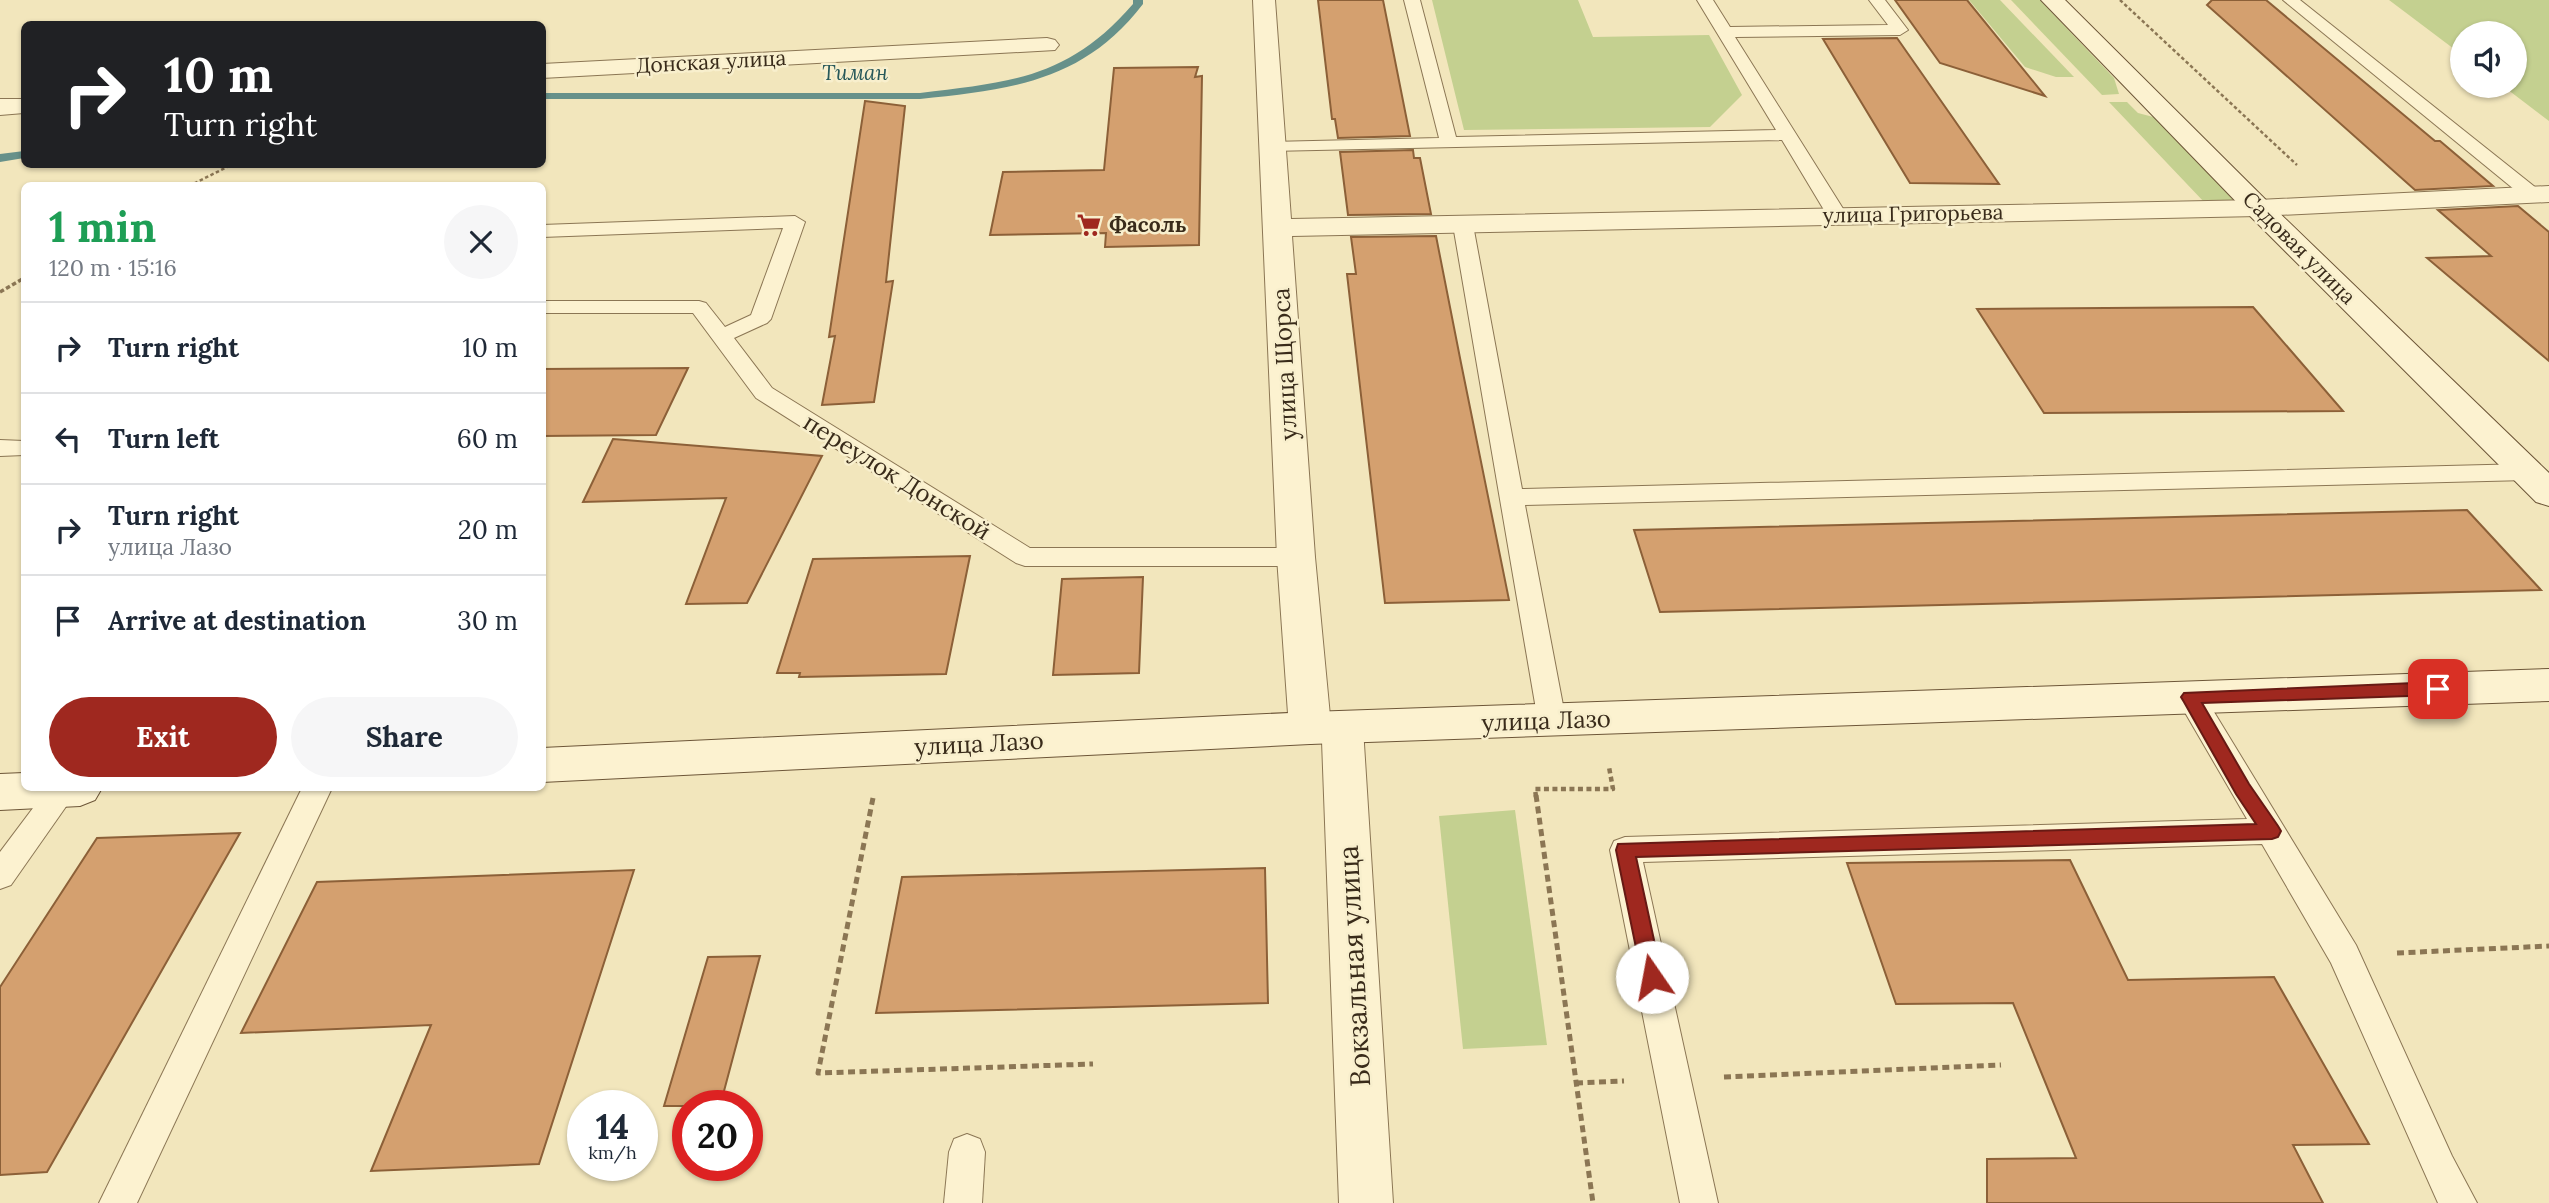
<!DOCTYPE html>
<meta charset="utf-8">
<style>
:root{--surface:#fff;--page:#f6f6f7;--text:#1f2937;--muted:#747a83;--line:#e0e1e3;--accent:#9f281f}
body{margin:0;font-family:Lora,serif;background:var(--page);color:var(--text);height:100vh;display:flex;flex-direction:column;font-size:26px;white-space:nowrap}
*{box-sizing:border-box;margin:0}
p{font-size:23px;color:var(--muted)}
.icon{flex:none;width:38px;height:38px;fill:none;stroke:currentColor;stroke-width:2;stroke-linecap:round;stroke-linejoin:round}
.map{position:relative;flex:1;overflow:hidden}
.drawer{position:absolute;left:21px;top:182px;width:525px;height:609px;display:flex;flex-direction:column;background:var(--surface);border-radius:10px;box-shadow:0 2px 5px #0004}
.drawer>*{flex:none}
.top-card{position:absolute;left:21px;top:21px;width:525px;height:147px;border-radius:10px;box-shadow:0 2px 5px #0004;background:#202124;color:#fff;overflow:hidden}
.fabs{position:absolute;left:2450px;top:21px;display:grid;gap:14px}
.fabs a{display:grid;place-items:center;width:77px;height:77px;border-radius:50%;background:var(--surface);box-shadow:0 2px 5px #0004;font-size:35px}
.speed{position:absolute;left:567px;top:1090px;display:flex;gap:14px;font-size:35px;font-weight:700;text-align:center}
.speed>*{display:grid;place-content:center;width:91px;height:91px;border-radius:50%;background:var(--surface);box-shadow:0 2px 5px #0004;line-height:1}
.speed small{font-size:18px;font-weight:400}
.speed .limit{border:10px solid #d22;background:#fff;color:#111}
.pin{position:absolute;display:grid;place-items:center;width:60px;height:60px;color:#fff;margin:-30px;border-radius:14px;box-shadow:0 4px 10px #0006}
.me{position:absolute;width:77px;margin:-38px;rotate:348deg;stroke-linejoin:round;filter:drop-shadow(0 0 5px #0008)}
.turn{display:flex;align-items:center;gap:24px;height:147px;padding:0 28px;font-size:32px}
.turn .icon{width:91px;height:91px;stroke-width:2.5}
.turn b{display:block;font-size:49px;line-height:60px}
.round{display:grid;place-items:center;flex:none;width:74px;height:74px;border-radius:37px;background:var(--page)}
.summary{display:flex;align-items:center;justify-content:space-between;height:119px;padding:0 28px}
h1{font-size:42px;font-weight:700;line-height:52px;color:#1e9e55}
.action{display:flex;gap:14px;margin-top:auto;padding:14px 28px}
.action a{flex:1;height:80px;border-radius:42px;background:var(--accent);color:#fff;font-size:28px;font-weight:700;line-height:80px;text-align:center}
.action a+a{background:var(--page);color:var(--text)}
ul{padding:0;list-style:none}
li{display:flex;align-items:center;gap:21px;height:91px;padding:0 28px;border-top:2px solid var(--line)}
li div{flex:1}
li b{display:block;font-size:26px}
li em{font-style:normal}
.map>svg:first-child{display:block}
</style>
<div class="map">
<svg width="2549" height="1203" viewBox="0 0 2549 1203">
<rect width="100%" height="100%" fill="#f2e6bc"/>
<g fill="#c4d090">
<polygon points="1432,0 1578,0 1593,37 1709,35 1742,95 1710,127 1464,130"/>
<polygon points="1969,0 2000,0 2074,77 2056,77 2025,67"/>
<polygon points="2011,0 2040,0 2114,78 2119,94 2102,95"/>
<polygon points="2389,0 2549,0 2549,121 2503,86 2515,86 2515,33 2462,33 2462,55"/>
<polygon points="2109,102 2127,102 2138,113 2157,118 2240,202 2205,203"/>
<polygon points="1515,810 1547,1045 1463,1049 1439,816"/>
</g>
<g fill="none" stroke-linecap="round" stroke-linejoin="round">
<g fill="#67918a" fill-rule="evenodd">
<path d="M 1133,0 L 1143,0 L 1143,4 C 1083,82 1012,89 920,99 L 542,99 L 542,93 L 920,93 C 1012,82 1069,78 1133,4 Z"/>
<polygon points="24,151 24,158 0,162 0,154"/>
</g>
</g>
<g fill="#d4a06f" stroke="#8c6038" stroke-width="2">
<polygon points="1318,0 1383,0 1410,136 1338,138 1335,119 1332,119"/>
<polygon points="1895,0 1967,0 2045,96 1940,63"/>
<polygon points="2212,0 2266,0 2435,141 2440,141 2493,186 2415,190 2207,5"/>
<polygon points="1897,38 1999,184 1910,183 1823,39"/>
<polygon points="1198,67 1195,77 1202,76 1199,245 1105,247 1106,233 990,235 1003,172 1104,170 1114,68"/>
<polygon points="865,101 905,106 886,282 893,281 874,402 822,405 835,336 829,337"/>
<polygon points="1413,150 1414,158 1420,158 1431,214 1348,215 1340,152"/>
<polygon points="2518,206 2549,232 2549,361 2427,258 2491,256 2438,210"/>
<polygon points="1436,236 1461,363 1509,600 1385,603 1347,274 1356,274 1351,237"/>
<polygon points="2253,307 2343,411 2044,413 1977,309"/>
<polygon points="688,368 656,435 542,436 542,369"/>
<polygon points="613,439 822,456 747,603 686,604 726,498 583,502"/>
<polygon points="2467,510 2541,590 1660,612 1634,530"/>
<polygon points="970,556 946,674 799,677 800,673 777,673 813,559"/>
<polygon points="1143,577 1139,673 1053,675 1062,579"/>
<polygon points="240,833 47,1172 0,1175 0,987 97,838"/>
<polygon points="2070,860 2128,980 2274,977 2369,1144 2293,1145 2323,1203 1987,1203 1987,1159 2076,1158 2013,1003 1896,1004 1847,863"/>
<polygon points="1265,868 1268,1003 876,1013 902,877"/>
<polygon points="634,870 539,1164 371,1171 431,1025 241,1033 317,882"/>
<polygon points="760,956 720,1106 664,1106 708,957"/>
</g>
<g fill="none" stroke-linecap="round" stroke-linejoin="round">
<g stroke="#8b7654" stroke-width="2">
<g id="lane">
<polygon points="1404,0 1420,0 1456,137 1776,130 1697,0 1713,0 1730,27 1888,25 1869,0 1885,0 1908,30 1900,35 1735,37 1847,215 1837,221 1827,215 1782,140 1265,151 1262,147 1265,143 1271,142 1439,138"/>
<polygon points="2283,0 2300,0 2540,191 2542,195 2540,199 2526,199"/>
<polygon points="795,216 805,222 771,319 767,323 734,338 772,388 1030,548 1296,548 1305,551 1309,557 1305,563 1296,566 1025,566 1016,563 756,398 693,313 542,313 542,301 699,301 706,303 725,327 751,315 783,228 542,237 542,225"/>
<polygon points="1463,219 1473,225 1522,489 2527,464 2535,466 2539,472 2535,478 2527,480 1525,505 1566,721 1562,729 1552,732 1542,729 1538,721 1453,225"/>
<polygon points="0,440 24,441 24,455 0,456"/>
<polygon points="2190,686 2200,689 2356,945 2452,1156 2477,1203 2438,1203 2331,963 2262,844 1643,862 1718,1203 1680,1203 1610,850 1614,841 1625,837 2247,819 2176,697 2180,689"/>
<polygon points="48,788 79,788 11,885 0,889 0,852"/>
<polygon points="302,788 332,788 137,1203 99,1203"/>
<polygon points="967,1134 980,1139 985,1152 982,1203 944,1203 949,1152 954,1139"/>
</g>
</g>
<g stroke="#8b7654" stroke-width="2">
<g id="street">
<polygon points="1253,0 1275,0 1291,219 2258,200 2549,186 2549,202 2258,216 1292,236 1315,557 1330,716 1342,712 1357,716 1363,728 1393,1203 1339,1203 1322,741 1310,744 1295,740 1289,728 1277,557"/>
<polygon points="1047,38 1055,40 1059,45 1055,50 542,78 542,64"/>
<polygon points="0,99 24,99 24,113 0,115"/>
</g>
</g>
<g stroke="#6d5638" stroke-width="2">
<g id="secondary">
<polygon points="2041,0 2065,0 2268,202 2549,473 2549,506 2536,502 2248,214"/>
<polygon points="2549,669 2549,701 1310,744 542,782 542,748 1310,712"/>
<polygon points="24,773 24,788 102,788 95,800 80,806 0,810 0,774"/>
</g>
</g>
<g stroke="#8b7654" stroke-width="2.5" stroke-dasharray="3.5 2.5" stroke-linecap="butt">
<polyline points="2120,0 2297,165"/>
<polyline points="189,186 233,164"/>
</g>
<polyline stroke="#8b7654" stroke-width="3.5" stroke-dasharray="4.5 2.5" stroke-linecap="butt" points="0,292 24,278"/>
<polyline stroke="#8b7654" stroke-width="4.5" stroke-dasharray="5 3.5" stroke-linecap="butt" points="1536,797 1535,789 1613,789 1609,767"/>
<g stroke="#8b7654" stroke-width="5" stroke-dasharray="7 4.5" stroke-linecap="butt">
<polyline points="1536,795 1593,1203"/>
<polyline points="873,798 818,1073 1093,1064"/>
<polyline points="2397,953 2549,946"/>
<polyline points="1724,1077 2001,1065"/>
<polyline points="1576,1083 1624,1081"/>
</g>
<use href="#lane" fill="#fcf2d0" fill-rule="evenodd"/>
<use href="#street" fill="#fcf2d0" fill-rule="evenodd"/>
<use href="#secondary" fill="#fcf2d0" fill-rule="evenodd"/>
</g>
<polygon fill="#9f281f" stroke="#671a14" stroke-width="2" points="2438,682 2444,684 2447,689 2444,693 2438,695 2202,703 2249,784 2278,826 2281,831 2278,837 2272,839 1636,857 1662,977 1659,984 1652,986 1645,984 1642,977 1616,850 1618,844 2256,824 2236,794 2184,702 2181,697 2184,693"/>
<defs>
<g id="supermarket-bare" transform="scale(1.89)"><path d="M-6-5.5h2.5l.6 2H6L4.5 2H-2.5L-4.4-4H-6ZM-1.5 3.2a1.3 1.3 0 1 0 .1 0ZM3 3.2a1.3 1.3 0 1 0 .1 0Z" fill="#9f281f" stroke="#f8efcd" stroke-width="2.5" paint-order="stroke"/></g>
</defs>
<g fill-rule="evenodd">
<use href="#supermarket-bare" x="1089" y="225"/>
</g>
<g text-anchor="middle" stroke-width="5" stroke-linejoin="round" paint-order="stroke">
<g font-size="21" fill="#392b1a" stroke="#f8efcd">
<text transform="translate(711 62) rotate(-3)" y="7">Донская улица</text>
<text transform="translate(1913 214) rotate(-1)" y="7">улица Григорьева</text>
<text transform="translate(2299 248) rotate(45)" y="7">Садовая улица</text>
</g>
<g font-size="21" font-style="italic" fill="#28595a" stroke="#f8efcd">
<text x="855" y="80">Тиман</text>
</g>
<g font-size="21" font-weight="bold" fill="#392b1a" stroke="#f8efcd" text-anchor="start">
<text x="1109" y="232">Фасоль</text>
</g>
<g font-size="24" fill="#392b1a" stroke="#f8efcd">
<text transform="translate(1285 364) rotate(-93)" y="8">улица Щорса</text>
<text transform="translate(897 477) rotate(32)" y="8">переулок Донской</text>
<text transform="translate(1546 721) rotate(-2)" y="8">улица Лазо</text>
<text transform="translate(979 744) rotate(-3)" y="8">улица Лазо</text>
</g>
<g font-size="28" fill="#392b1a" stroke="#f8efcd">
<text transform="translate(1354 966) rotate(-93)" y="10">Вокзальная улица</text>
</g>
</g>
</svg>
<div class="fabs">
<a><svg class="icon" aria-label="sound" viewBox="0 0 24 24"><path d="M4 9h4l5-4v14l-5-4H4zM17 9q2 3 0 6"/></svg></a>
</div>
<div class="speed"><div>14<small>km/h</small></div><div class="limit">20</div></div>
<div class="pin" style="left:2438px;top:689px;background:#d93025"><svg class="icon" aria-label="arrive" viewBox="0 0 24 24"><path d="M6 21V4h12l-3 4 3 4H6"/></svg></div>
<svg class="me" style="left:1652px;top:977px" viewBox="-20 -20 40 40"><circle r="19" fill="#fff"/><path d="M0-13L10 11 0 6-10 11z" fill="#9f281f"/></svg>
<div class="top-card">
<div class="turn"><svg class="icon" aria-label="right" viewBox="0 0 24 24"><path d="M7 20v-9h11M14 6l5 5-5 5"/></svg><div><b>10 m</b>Turn right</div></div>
</div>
<section class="drawer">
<div class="summary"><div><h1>1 min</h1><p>120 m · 15:16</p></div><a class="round"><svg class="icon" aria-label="close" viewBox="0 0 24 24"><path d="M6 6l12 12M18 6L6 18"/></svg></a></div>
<ul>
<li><svg class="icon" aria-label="right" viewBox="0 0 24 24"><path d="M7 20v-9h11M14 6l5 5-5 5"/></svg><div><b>Turn right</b></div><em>10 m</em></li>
<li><svg class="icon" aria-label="left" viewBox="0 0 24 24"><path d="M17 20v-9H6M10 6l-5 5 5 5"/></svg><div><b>Turn left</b></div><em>60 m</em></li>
<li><svg class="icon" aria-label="right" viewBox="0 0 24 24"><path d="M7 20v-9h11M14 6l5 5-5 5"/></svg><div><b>Turn right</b><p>улица Лазо</p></div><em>20 m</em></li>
<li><svg class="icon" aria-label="arrive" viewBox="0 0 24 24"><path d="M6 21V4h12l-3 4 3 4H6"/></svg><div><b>Arrive at destination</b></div><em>30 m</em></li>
</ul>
<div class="action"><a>Exit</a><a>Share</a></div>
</section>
</div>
